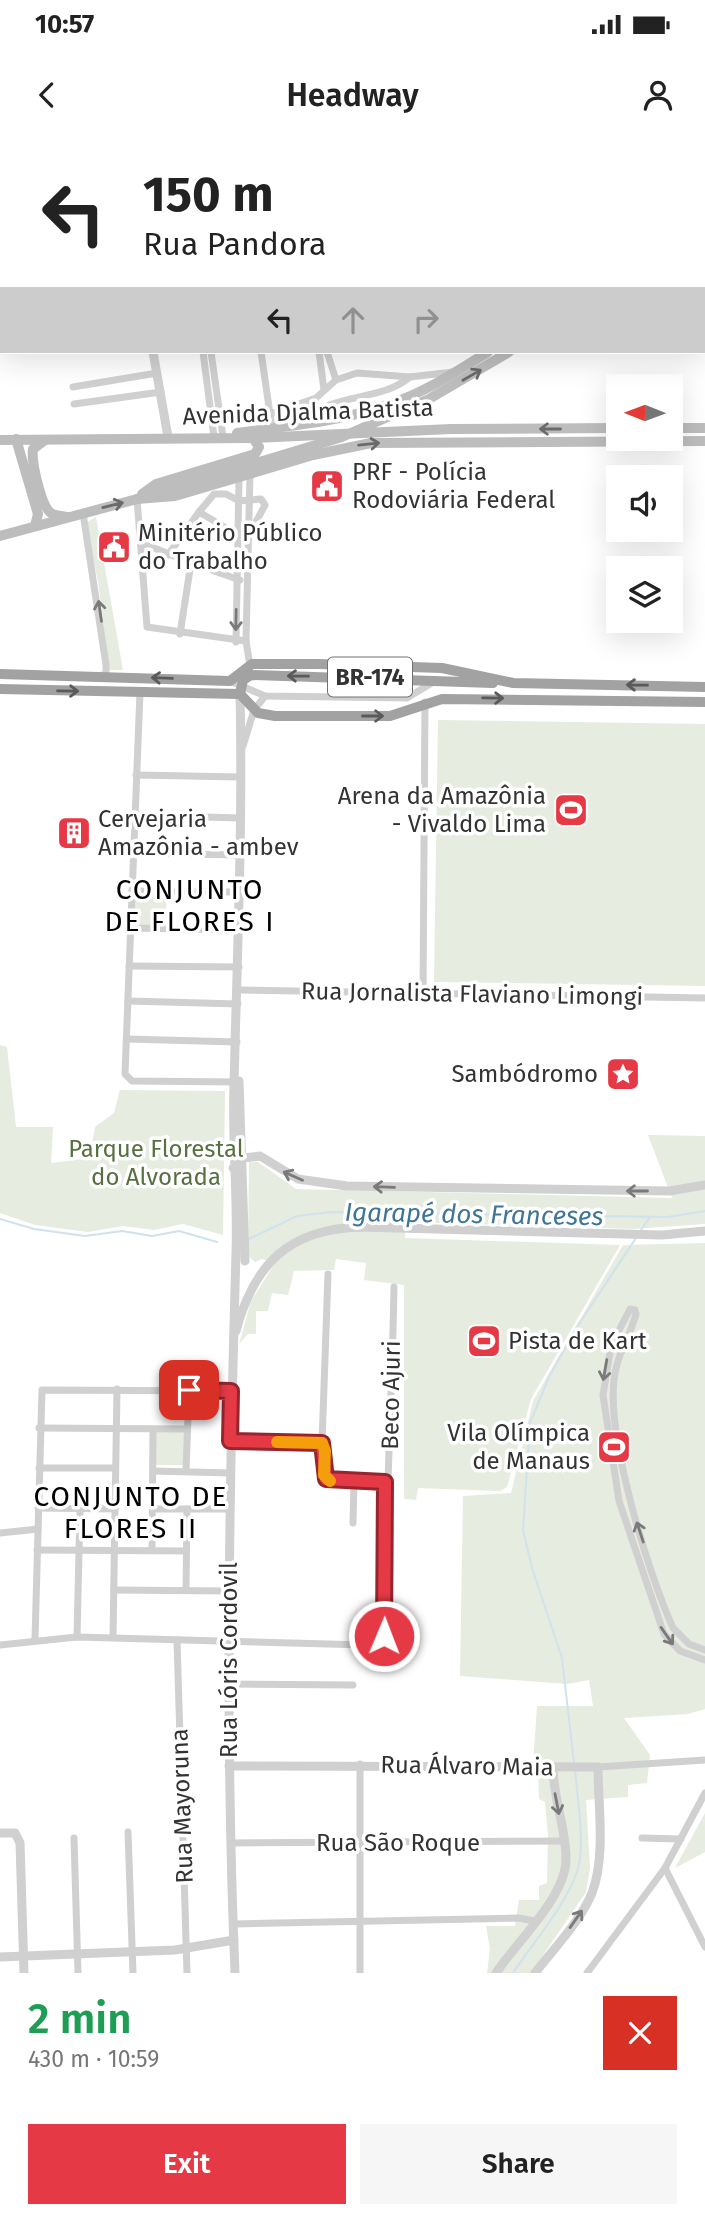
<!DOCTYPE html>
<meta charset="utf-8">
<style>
:root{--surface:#fff;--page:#f6f6f6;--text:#222;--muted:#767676;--accent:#e63946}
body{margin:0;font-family:"Fira Sans",sans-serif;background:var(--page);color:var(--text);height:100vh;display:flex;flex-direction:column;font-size:26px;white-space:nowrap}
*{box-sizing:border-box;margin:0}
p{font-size:23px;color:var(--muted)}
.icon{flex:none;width:38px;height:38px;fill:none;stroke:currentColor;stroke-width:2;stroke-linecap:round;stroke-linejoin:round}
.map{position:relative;height:1833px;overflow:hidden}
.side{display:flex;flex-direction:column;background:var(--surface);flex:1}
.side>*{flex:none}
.hud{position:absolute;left:0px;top:0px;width:705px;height:214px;box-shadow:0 7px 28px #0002;background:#fff;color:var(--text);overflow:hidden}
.needle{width:46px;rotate:271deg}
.tools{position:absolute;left:606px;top:234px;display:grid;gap:14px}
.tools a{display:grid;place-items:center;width:77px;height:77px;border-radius:0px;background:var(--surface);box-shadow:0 7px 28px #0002;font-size:35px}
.pin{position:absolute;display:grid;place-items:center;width:60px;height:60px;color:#fff;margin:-30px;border-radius:14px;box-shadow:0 4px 10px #0006}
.me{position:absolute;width:77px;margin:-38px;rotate:1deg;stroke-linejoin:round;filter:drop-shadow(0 0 5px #0008)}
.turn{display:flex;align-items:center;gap:24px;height:147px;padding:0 28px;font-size:32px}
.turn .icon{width:91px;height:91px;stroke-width:2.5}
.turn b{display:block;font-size:49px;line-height:60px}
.lanes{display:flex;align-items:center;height:66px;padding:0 28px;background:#0003;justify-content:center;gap:35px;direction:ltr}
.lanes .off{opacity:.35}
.round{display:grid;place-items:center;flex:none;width:74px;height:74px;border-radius:0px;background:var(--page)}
.head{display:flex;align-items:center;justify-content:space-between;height:119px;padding:0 28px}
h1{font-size:42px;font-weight:600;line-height:52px;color:#1e9e55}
.action{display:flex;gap:14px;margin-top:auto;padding:14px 28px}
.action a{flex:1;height:80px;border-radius:0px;background:var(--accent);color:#fff;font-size:28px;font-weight:600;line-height:80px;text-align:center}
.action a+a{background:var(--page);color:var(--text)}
.status{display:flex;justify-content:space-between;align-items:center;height:49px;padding:0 35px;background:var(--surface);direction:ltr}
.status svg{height:19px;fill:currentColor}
header{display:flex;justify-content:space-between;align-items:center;height:91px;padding:0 28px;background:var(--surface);font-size:32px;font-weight:600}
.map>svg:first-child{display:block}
</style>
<div class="status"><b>10:57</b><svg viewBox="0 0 49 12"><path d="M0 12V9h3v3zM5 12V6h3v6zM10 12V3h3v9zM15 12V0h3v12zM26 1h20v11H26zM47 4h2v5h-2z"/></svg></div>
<header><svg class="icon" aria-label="back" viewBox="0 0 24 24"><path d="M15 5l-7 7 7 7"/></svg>Headway<svg class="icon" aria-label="person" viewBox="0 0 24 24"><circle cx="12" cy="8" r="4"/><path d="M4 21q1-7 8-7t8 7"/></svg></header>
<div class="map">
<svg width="705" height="1833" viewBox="0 0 705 1833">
<rect width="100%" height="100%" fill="#fff"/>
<g fill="#e6ecdf">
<polygon points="96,377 123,530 109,530 98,441 85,383"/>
<polygon points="438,580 705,584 705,846 434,842"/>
<polygon points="129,752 167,752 165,789 128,789"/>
<polygon points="0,905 7,907 16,987 53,987 51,1023 90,1018 95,987 114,973 120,950 225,951 223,1095 183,1084 154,1090 123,1086 88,1092 35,1085 0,1073"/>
<polygon points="648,995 705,996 705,1084 633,1089 405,1082 405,1098 620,1105 531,1259 507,1347 500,1351 418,1348 416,1360 404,1359 404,1145 364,1140 366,1123 336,1119 334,1130 294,1131 288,1155 272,1153 268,1171 256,1171 256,1194 248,1194 239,1204 251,1161 275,1123 262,1119 255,1122 248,1116 249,1022 258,1022 296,1049 672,1058"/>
<polygon points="705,1103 705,1569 688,1574 624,1578 650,1615 647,1643 628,1645 628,1657 586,1660 590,1728 586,1752 531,1833 487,1833 490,1809 486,1786 515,1786 519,1760 539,1760 539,1746 547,1743 548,1695 545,1662 539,1659 538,1625 533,1625 537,1566 593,1566 589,1540 567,1544 460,1536 463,1356 511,1353 533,1261 623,1105"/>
<rect x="155" y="1292" width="30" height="33"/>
<polygon points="705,1673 705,1712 675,1728"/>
</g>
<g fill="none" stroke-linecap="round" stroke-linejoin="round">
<g stroke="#cfe2ee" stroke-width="2">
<polyline points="0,1079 34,1089 85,1096 122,1091 152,1096 179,1091 217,1102"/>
<polyline points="641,1090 650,1077"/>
<polyline points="249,1099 297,1076 331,1072 668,1077 705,1071"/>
<polyline points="574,1623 562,1518 532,1428 523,1390 530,1283 549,1237 575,1190 636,1098"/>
<path d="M 513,1833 C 534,1801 564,1768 577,1732 C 586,1706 577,1657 575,1629"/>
</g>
<g stroke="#d0d0d0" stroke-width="7">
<polyline points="62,0 63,2"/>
<polyline points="173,0 173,2"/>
<polyline points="181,0 181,2"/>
<polyline points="229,0 230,2"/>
<polyline points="558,0 559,2"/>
<polyline points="203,212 214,297"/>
<polyline points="211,212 223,297"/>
<polyline points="261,212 272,288"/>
<polyline points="319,212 324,250"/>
<polyline points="327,212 336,240"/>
<polyline points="73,247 157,233"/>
<polyline points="74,264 161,252"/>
<polyline points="270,274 316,258 336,240 357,233 410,237 453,232"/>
<path d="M 305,282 C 332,251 379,263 410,237"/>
<polyline points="137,359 147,487 246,501"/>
<polyline points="199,372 214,354 226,354 239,361 261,359 265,365 249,395"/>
<polyline points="83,373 106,525 106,533 101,536"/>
<polyline points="142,403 191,423 180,494"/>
<polyline points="168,415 199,372 238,395"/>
<polyline points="191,423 240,440"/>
<polyline points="236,502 239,338"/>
<polyline points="250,526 246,501 250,335"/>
<polyline points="230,541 265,556 407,558 435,541"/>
<polyline points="140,552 125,934 132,941 238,942"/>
<polyline points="243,606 254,570 265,556"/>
<polyline points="136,635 240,637"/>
<polyline points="135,675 240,678"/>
<polyline points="133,713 240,715"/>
<polyline points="132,751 240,752"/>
<polyline points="130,788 240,790"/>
<polyline points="129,826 239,827"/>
<polyline points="238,850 705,858"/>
<polyline points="423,855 425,562"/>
<polyline points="128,861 238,864"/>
<polyline points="127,899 237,902"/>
<polyline points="328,1134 322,1303 324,1335 333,1341 385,1342"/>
<polyline points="39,1288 187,1289"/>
<polyline points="230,1301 322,1303"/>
<polyline points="39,1328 115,1328"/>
<polyline points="153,1331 230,1333"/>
<polyline points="186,1331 189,1250"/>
<polyline points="38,1368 115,1369"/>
<polyline points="153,1369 229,1369"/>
<polyline points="353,1383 354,1342"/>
<polyline points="0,1393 38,1389"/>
<polyline points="37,1410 186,1411"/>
<polyline points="152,1410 153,1289"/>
<polyline points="114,1450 228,1451"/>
<polyline points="186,1450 187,1369"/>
<polyline points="77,1497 80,1369"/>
<polyline points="113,1497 117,1249"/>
<polyline points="35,1499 42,1250 231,1251"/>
<polyline points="177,1500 187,1833"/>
<path d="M 0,1505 L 77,1497 L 365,1505 L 380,1502 L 385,1490 C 385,1375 392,1262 394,1147"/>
<path d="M 705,1510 L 689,1504 L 673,1488 C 648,1433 607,1298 614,1240 C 616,1216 630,1197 636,1174 L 635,1170 L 630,1169 L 611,1206 L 603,1255 L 619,1361 L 664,1494 L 680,1511 L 705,1520"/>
<polyline points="227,1544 353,1545"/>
<polyline points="360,1624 360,1833"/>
<polyline points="598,1627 705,1620"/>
<polyline points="128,1692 133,1833"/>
<polyline points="74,1698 78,1833"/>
<polyline points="642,1698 681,1699"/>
<polyline points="232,1703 564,1701"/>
<polyline points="665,1728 705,1807"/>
<polyline points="235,1784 519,1778 534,1781"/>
<polyline points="587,1833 665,1728 705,1653"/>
</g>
<g stroke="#d0d0d0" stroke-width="9">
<polyline points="115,0 115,2"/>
<polyline points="153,212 168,297"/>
<polyline points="239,941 245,1121"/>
<polyline points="233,1028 244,1018 260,1016 298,1039 347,1046 669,1051 705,1045"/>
<path d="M 236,1191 C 254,1124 289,1089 360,1087 L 662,1095 L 705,1091"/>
<path d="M 229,1626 L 598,1627 C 598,1666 606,1716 592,1753 C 580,1782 554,1808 535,1833"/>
<polyline points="0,1693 15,1693 20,1703 24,1833"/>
<polyline points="0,1817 175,1810 234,1800"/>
<path d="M 235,1833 C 225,1593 229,1354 236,1113 C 238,1058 232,1002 234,946 C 237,816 243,685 240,554"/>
<path d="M 496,1833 C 517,1801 566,1757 566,1719 C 566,1688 553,1658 553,1627"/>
</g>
<g stroke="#bdbdbd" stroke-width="10">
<polyline points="704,29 705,28"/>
<polyline points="704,47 705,45"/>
<polyline points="670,288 705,288"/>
<path d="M 237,293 C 286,286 340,282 387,265 C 424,253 456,232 488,212"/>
<polyline points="16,299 38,374 35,386"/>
<polyline points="0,300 253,298 451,289 618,288"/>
<path d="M 45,300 L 33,309 C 31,321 41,366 51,373 C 55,376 62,376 67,377"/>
<polyline points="142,354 156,344 255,314 259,307 253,298"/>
<polyline points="137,359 175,356 313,315 371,303 705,301"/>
<polyline points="0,396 137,359 342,297"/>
</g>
<g stroke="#a2a2a2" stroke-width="10">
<polyline points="0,534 230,541 252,524 319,524 442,528 513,543 705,547"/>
<polyline points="0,549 240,554"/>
<polyline points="240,554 258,573 275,576 390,576 442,559 705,562"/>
<polyline points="240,554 243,540 251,535 493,543"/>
</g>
<polyline stroke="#bdbdbd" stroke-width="10" points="344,296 429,259 509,212"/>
</g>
<defs><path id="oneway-shaft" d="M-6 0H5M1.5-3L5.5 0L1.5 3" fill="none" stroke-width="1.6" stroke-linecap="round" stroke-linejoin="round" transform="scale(1.75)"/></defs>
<g stroke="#6a6a6a">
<use href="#oneway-shaft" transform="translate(472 235) rotate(-30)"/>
<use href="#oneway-shaft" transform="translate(550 289) rotate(180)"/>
<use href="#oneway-shaft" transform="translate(369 304) rotate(-6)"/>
<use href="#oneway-shaft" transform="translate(113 365) rotate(-14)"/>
</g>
<g stroke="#7a7a7a">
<use href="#oneway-shaft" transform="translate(100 471) rotate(-98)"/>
<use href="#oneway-shaft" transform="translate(236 480) rotate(91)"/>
<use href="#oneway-shaft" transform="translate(293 1036) rotate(-156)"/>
<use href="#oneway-shaft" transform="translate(384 1047) rotate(-178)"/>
<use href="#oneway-shaft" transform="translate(637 1051) rotate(-180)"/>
<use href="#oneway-shaft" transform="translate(605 1230) rotate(100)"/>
<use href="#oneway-shaft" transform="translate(640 1392) rotate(-108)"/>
<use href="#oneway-shaft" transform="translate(667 1496) rotate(55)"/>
<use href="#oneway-shaft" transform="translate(557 1664) rotate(79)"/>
<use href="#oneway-shaft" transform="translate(576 1779) rotate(-55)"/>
</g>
<g stroke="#5a5a5a">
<use href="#oneway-shaft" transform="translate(298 536) rotate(-179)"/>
<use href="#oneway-shaft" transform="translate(162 538) rotate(-178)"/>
<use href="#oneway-shaft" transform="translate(637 545) rotate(-179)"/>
<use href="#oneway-shaft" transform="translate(68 551) rotate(1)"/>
<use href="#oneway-shaft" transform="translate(493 558) rotate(1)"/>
<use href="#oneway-shaft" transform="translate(373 576)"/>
</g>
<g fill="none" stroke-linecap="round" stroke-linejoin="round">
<g stroke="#96252e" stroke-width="18">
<polyline id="route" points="189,1250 231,1251 230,1301 322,1303 326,1339 385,1342 384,1496"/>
</g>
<use href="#route" stroke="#e63946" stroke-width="12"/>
<polyline stroke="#f59e0b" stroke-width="12" points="277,1302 322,1303 325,1311 324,1335 330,1341"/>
</g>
<defs>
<g id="civic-square" transform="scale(1.75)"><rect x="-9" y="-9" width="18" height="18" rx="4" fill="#e63946" stroke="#fff"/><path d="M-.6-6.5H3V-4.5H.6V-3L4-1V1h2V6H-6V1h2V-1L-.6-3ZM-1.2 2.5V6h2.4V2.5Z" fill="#fff"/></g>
<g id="stadium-square" transform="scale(1.75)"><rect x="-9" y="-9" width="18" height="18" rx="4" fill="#e63946" stroke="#fff"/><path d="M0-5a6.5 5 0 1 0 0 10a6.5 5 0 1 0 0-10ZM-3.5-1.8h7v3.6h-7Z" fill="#fff"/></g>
<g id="building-square" transform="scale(1.75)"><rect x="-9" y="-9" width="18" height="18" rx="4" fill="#e63946" stroke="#fff"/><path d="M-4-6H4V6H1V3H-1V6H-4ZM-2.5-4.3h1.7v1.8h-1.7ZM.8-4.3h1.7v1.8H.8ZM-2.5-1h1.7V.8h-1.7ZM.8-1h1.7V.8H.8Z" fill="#fff"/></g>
<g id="sight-square" transform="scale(1.75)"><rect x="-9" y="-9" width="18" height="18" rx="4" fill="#e63946" stroke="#fff"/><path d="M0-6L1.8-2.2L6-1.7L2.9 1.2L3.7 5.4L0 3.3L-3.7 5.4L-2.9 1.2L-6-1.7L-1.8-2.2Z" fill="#fff"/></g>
</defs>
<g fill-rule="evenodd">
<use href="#civic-square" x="327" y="346"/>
<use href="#civic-square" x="114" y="407"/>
<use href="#stadium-square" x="571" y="670"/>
<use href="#building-square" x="74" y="693"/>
<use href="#sight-square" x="623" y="934"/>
<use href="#stadium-square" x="484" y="1201"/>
<use href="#stadium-square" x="614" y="1307"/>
</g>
<g text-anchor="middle" stroke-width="7" stroke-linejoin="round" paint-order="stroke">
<rect fill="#fff" stroke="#707070" stroke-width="2" x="328" y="517.5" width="84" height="39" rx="5"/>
<g font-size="23" font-weight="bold" fill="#333">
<text x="370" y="545">BR-174</text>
</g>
<g font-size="24" fill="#333" stroke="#fff">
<text transform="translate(308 272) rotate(-2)" y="8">Avenida Djalma Batista</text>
<text transform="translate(472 854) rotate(1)" y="8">Rua Jornalista Flaviano Limongi</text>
<text transform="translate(391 1255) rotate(-89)" y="8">Beco Ajuri</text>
<text transform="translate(229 1520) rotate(-90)" y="8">Rua Lóris Cordovil</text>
<text transform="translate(467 1626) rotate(1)" y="8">Rua Álvaro Maia</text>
<text transform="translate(182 1666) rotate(-92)" y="8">Rua Mayoruna</text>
<text x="398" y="1711">Rua São Roque</text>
</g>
<g font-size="24" fill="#333" stroke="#fff" text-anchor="start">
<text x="352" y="340">PRF - Polícia<tspan x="352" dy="28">Rodoviária Federal</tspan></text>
<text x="138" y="401">Minitério Público<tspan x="138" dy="28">do Trabalho</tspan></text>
<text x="546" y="664" text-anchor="end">Arena da Amazônia<tspan x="546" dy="28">- Vivaldo Lima</tspan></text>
<text x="98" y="687">Cervejaria<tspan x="98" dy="28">Amazônia - ambev</tspan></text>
<text x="598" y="942" text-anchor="end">Sambódromo</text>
<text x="508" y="1209">Pista de Kart</text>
<text x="590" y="1301" text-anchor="end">Vila Olímpica<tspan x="590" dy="28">de Manaus</tspan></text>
</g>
<g font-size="24" fill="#56703f" stroke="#fff">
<text x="156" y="1017">Parque Florestal<tspan x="156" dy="28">do Alvorada</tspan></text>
</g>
<g font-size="26" font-style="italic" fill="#3f7597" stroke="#fff">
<text transform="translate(474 1074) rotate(1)" y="9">Igarapé dos Franceses</text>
</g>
<g font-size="28" letter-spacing="2" fill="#000" stroke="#fff">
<text x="190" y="759">CONJUNTO<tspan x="190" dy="32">DE FLORES I</tspan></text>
<text x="131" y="1366">CONJUNTO DE<tspan x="131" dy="32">FLORES II</tspan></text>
</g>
</g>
</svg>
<div class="tools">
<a><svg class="needle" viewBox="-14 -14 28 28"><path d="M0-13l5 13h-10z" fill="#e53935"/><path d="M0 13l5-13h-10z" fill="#767676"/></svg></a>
<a><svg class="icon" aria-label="sound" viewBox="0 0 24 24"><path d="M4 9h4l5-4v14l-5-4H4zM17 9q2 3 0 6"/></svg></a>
<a><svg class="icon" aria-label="layers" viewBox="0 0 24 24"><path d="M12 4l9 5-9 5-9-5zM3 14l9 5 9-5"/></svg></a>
</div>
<div class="pin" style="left:189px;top:1250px;background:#d93025"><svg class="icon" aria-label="arrive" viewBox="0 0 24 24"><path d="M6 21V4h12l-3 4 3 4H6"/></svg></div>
<svg class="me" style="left:384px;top:1496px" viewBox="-20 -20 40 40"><circle r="17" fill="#e63946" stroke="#fff" stroke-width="3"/><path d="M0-11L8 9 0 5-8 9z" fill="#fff"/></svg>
<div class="hud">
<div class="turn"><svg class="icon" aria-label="left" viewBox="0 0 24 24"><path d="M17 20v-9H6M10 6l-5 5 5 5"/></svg><div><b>150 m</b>Rua Pandora</div></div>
<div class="lanes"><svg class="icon" aria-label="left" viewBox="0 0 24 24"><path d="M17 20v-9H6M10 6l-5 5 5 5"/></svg><svg class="icon off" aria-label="ahead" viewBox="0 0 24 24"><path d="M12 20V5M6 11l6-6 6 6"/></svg><svg class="icon off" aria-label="right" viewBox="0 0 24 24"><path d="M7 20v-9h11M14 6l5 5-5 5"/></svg></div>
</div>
</div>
<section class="side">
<div class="head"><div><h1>2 min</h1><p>430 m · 10:59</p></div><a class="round" style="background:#d93025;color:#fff"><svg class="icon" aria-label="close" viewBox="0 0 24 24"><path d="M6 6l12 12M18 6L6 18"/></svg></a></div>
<div class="action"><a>Exit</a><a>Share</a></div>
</section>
